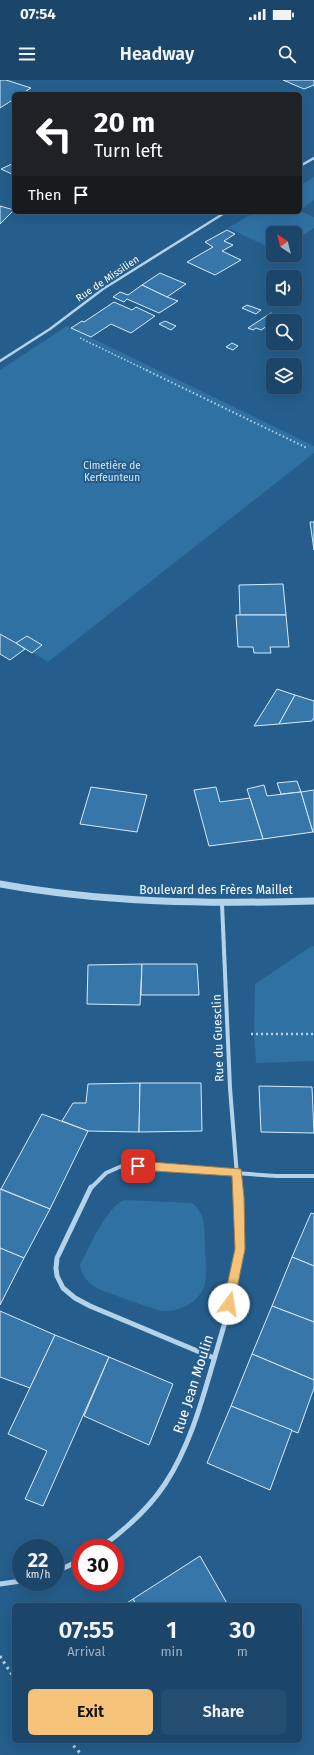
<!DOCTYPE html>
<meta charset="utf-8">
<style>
:root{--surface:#1c4669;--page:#254d6f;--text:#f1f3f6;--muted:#a0b1c0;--line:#3a5e7d;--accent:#f4c379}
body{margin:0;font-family:"Fira Sans",sans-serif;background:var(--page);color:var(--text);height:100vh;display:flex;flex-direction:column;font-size:15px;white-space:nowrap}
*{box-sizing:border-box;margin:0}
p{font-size:13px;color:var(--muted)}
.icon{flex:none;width:22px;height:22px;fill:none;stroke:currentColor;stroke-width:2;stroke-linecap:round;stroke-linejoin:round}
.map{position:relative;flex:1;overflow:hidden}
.details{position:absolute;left:12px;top:1523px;width:290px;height:140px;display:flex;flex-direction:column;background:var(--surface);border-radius:6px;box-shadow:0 4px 16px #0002,0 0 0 1px var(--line)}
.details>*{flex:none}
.guide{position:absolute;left:12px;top:12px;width:290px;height:122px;border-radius:6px;box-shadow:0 4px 16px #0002,0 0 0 1px var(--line);background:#202124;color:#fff;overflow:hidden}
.needle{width:26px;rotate:325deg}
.buttons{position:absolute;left:266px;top:146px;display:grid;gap:8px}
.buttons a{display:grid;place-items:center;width:36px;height:36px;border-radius:6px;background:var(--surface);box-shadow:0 4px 16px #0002,0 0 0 1px var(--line);font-size:20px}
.speed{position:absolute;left:12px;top:1459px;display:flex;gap:8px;font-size:20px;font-weight:700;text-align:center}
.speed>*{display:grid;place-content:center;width:52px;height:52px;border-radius:50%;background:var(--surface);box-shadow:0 4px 16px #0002,0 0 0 1px var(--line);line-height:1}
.speed small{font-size:10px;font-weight:400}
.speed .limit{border:6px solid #d22;background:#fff;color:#111}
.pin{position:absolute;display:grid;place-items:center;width:34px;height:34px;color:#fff;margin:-17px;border-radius:8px;box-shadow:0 2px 6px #0006}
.me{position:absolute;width:44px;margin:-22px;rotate:14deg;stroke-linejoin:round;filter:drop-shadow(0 0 3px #0008)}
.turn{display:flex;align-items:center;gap:14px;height:84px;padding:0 16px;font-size:18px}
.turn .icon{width:52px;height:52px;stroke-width:2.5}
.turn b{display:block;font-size:28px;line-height:34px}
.then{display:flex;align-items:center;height:38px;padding:0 16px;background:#0003;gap:8px;font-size:15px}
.eta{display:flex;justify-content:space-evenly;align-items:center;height:68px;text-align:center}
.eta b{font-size:24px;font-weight:600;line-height:28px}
.button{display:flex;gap:8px;margin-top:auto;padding:8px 16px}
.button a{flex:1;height:46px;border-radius:6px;background:var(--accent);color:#111;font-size:16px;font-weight:600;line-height:46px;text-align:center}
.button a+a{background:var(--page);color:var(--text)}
.status{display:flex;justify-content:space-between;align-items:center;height:28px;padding:0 20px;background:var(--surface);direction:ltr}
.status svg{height:11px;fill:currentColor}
header{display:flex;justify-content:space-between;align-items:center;height:52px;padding:0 16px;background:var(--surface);font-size:18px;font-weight:600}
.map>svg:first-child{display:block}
</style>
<div class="status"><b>07:54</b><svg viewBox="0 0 49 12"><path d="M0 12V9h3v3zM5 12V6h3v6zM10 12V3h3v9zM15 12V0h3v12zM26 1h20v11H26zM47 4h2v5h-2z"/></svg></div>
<header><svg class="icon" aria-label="menu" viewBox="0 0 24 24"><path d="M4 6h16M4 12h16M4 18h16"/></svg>Headway<svg class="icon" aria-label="search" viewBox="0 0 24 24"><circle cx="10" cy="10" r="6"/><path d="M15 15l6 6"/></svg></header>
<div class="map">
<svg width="314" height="1675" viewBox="0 0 314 1675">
<rect width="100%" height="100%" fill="#255e8c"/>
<g fill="#3071a4">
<polygon points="314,97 314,120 300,130 300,105"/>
<polygon points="300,131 314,137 314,148 295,160 295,153 273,153 273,169 228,148 255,132 300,132"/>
<polygon points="67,246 314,366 314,373 48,582 0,553 0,290"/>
<polygon points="314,866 314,981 256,983 254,954 255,904 310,867"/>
<path d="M 125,1120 L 192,1123 C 207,1135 204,1150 205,1168 C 205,1182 209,1200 201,1213 C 193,1225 178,1231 164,1231 C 158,1231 101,1211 95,1207 C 87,1202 81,1194 80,1185 C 89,1168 108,1124 125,1120 Z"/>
</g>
<g fill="#3676a9" stroke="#d9eaf8">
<polygon points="0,0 6,0 31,8 21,14 14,14 14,19 0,28"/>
<polygon points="283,0 314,0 314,5 304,9"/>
<polygon points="14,83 14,95 1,89"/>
<polygon points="0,126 14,130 0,144"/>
<polygon points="227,150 235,154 224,161 233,165 222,171 241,180 215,195 187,182 213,167 205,162"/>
<polygon points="160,193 186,204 167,217 142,205"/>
<polygon points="142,205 167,217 178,221 159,233 127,219 124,222 113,217 120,212 128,215"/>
<polygon points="114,222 132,230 136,227 155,236 131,253 111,244 91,257 71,248 82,241 84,242"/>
<polygon points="247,225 261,230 256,234 242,228"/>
<polygon points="271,233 281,237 261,250 256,248 253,250 248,248"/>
<polygon points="165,241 176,246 171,250 159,244"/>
<polygon points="232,263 238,266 233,270 226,267"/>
<polygon points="310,442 314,442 314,470"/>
<polygon points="283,504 286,535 240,535 239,505"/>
<polygon points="236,535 286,535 289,567 270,567 271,573 254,573 253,567 238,567"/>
<polygon points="0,554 16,563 25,569 10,580 0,574"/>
<polygon points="27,556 42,565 32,573 16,563"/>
<polygon points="277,609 295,615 279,644 254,646"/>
<polygon points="295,615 314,621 314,637 312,641 279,644"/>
<polygon points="297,701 301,712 281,714 277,703"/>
<polygon points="264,705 267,716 301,712 313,752 263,759 247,709"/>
<polygon points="91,707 147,715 137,752 80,744"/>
<polygon points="216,707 220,722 250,718 263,759 209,766 194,710"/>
<polygon points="314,710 314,752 313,752 301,712"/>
<polygon points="142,884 140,925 87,924 88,885"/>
<polygon points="142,884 197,884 199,915 141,915"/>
<polygon points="140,1003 139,1052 88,1051 62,1041 73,1023 86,1023 88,1004"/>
<polygon points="140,1003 201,1003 202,1051 139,1052"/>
<polygon points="259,1006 312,1007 314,1053 261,1052"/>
<polygon points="42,1034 88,1051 50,1129 1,1109"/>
<polygon points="0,1109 50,1129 24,1178 0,1168"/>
<polygon points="311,1133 314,1134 314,1186 292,1177"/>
<polygon points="0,1168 24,1178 0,1225"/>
<polygon points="292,1177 314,1186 314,1242 272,1226"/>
<polygon points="272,1226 314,1242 314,1300 252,1274"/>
<polygon points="0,1231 55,1255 30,1308 0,1297"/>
<polygon points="55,1255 109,1277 43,1426 25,1419 47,1371 8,1354"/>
<polygon points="252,1274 314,1300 314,1308 298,1353 231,1326"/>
<polygon points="109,1277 173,1304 149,1365 84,1336"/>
<polygon points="231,1326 292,1350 270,1410 207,1383"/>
<polygon points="200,1476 228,1525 136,1525 133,1519"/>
<polygon points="133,1519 136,1525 124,1525"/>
</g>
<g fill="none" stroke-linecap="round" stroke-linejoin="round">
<polyline stroke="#b4d3ea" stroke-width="1.5" stroke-dasharray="1.5 2" stroke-linecap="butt" points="80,258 148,291"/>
<polyline stroke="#b4d3ea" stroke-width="2" stroke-dasharray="1.5 2.5" stroke-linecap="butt" points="146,290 307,368"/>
<polyline stroke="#b4d3ea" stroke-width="2.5" stroke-dasharray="2 3" stroke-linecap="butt" points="251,954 314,954"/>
<g stroke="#b4d3ea" stroke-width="3" stroke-dasharray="2.5 4" stroke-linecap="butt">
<polyline points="0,1576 14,1598"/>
<polyline points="69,1661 82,1675"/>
</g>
<g stroke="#b4d3ea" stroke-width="2.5">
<polyline points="300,86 314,78"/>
<polyline points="0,281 50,249 103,209 226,132"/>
</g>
<g stroke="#b4d3ea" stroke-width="4">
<polyline points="222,824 230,1008 238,1108"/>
<polyline points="91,1108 106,1093 124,1085 276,1096 314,1096"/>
</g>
<g stroke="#b4d3ea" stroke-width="5">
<polyline points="91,1107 57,1178 56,1188 57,1196 63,1208 75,1218 90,1226 214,1278"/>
<path d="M 100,1468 C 125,1450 147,1431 165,1404 C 192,1363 204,1313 218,1266 C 226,1238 236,1209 239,1180 C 242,1156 240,1131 238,1107"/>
<polyline points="55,1492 81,1480"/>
<polyline points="0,1504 21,1501"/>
</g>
<path stroke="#b4d3ea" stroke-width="7" d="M 0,804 C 105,823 207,824 314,821"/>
</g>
<polygon fill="#f4c379" stroke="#9f7f4f" points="138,1081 241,1089 244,1117 245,1169 233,1228 229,1229 225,1228 223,1224 235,1169 232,1096 138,1090 134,1089 133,1086 134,1082"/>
<g text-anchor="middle" stroke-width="4" stroke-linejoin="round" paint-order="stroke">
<g font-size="10" fill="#fff" stroke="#255e8c">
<text transform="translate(107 198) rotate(-34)" y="4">Rue de Missilien</text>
</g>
<g font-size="10" fill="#d9eaf8" stroke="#255e8c">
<text x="112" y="389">Cimetière de<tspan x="112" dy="12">Kerfeunteun</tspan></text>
</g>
<g font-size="12" fill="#fff" stroke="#255e8c">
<text x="216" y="814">Boulevard des Frères Maillet</text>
<text transform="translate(218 958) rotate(-92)" y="4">Rue du Guesclin</text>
</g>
<g font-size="14" fill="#fff" stroke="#255e8c">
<text transform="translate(193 1304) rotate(-72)" y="5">Rue Jean Moulin</text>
</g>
</g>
</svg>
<div class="buttons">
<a><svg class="needle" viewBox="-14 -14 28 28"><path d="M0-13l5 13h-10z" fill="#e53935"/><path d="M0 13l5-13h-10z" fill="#a0b1c0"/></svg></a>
<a><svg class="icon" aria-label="sound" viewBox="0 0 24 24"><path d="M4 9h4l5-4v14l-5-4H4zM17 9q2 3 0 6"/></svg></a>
<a><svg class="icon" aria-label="search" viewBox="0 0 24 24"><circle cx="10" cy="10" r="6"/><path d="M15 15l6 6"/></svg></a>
<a><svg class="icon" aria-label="layers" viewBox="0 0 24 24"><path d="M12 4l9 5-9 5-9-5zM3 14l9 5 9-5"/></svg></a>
</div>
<div class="speed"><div>22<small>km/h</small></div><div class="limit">30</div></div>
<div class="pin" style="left:138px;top:1086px;background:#d93025"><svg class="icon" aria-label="arrive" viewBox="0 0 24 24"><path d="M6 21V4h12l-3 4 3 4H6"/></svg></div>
<svg class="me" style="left:229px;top:1224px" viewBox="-20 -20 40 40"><circle r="19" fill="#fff"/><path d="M0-13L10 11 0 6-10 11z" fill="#f4c379"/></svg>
<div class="guide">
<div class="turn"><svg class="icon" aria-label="left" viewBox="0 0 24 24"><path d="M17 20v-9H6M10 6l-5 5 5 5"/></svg><div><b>20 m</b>Turn left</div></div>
<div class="then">Then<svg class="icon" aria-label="arrive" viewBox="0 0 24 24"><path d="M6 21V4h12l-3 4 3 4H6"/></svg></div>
</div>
<section class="details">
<div class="eta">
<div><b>07:55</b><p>Arrival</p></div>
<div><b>1</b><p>min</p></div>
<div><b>30</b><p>m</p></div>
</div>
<div class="button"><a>Exit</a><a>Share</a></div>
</section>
</div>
